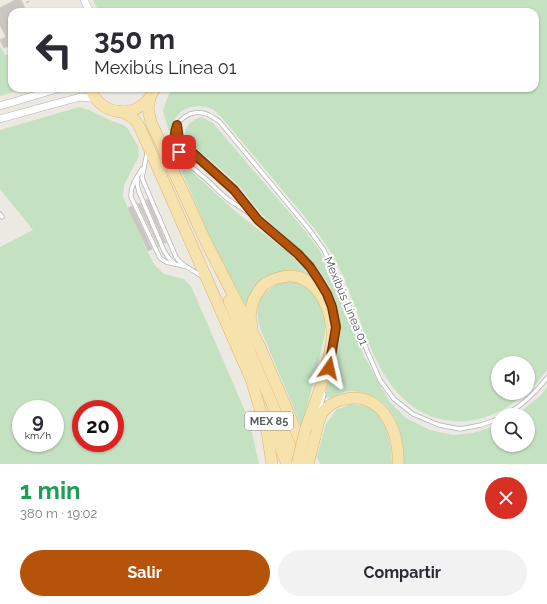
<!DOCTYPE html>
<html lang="es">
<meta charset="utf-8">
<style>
:root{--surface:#fff;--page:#f2f2f3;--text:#2b2b33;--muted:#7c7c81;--accent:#b45309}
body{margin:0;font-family:Raleway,sans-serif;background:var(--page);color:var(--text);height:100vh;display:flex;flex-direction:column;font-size:15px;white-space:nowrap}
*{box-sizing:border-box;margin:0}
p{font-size:13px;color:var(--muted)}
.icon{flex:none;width:22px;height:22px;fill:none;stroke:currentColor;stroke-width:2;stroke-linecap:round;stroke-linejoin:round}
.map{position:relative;height:464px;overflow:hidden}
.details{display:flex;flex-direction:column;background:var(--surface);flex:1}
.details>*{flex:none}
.top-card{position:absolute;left:8px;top:8px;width:531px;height:84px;border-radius:12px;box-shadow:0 1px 3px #0004;background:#fff;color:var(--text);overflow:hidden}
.tools{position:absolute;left:491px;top:356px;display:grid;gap:8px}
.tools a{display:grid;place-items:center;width:44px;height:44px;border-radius:50%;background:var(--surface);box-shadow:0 1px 3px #0004;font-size:20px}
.speed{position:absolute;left:12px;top:400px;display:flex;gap:8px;font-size:20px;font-weight:700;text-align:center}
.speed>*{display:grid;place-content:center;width:52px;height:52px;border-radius:50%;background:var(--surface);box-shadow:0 1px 3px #0004;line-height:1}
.speed small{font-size:10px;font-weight:400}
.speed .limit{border:6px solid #d22;background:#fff;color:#111}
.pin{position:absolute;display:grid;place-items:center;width:34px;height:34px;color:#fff;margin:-17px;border-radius:8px;box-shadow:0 2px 6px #0006}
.me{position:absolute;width:44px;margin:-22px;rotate:11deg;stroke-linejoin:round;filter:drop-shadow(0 0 3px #0008)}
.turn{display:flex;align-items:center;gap:14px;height:84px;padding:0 20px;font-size:18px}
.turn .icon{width:52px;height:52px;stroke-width:2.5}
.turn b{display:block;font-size:28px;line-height:34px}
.round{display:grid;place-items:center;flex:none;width:42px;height:42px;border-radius:21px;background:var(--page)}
.overview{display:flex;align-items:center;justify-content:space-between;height:68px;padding:0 20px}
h1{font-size:24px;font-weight:700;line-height:30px;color:#1e9e55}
.button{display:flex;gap:8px;margin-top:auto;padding:8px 20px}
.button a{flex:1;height:46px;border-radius:24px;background:var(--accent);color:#fff;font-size:16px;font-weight:700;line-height:46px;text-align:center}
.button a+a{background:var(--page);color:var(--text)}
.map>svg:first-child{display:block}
</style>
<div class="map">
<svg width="547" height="464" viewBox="0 0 547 464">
<rect width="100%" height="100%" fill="#ece9e2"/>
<g fill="#c4e1c1" fill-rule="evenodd">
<path d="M 93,0 L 547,0 L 547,370 L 536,384 L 528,391 L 528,363 L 498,363 L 498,393 L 526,393 C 506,411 478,424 452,421 C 370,412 365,307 330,251 C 317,230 300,211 284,192 C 263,167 243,142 222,118 L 214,110 L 207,107 L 199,106 L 190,107 L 183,110 L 175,118 L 169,132 L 171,141 L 180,159 L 188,168 L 236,212 L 290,254 L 311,277 C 283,265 250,274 247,308 L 210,237 L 168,140 L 169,132 L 163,111 L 171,88 L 535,88 L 535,12 L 99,12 Z"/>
<polygon points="0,46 5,55 9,54 12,60 12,88 28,88 0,96"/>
<path d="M 79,107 L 89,110 L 112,121 L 124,125 L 128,129 L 138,146 L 139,156 L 124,185 L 123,197 L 146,249 L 154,264 L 164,274 L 184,279 L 191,286 L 249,420 L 259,464 L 0,464 L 0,247 L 33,230 L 0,189 L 0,130 ZM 21,409 L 55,409 L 55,443 L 21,443 ZM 81,409 L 115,409 L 115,443 L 81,443 Z"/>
<path d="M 201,117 L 213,123 L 306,232 L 321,253 L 336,284 L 364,356 L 389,401 L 406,418 L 430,430 L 453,435 L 473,433 L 498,425 L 498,445 L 528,445 L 528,415 L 517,415 L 541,395 L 547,387 L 547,464 L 404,464 C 404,428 392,392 349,391 C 341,391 334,398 326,398 C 326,374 338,351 338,327 C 337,268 295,250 261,213 C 253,205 247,195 240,187 C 222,169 201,154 184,136 C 187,123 190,122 201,117 Z"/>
<path d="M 281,282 L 295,282 L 309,288 L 319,301 L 325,320 L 325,334 L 302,428 L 260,328 C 253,304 260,293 281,282 Z"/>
<polygon points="351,404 365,406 376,412 386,428 391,447 392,464 320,464 317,456 326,424 336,410"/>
</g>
<g fill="#c9c5c1" stroke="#d0cac1">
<polygon points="15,0 21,0 27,12 12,12 12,44 4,48 0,40 6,37 0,25 0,8"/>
<polygon points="148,199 166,243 164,243 146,200"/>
<polygon points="140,203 159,247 138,204"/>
<polygon points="132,206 152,249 148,251 128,208"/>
</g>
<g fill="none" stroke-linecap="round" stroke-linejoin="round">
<g stroke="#b3b5b8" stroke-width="5">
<g id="service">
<polyline points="177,125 179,139 183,144 234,190 255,216"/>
<path d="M 147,153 L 142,178 L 176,257 C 182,267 193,269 201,276"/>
<path d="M 142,169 C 137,177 130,186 131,197 L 160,258 L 166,262 L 183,266"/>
<polyline points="138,179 137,184 139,192 164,251 168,257 174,263"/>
<polyline points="0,214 2,217"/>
<path d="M 331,305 C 318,269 287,241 257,219 C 248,212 238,206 229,200 C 221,194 214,186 206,179 C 198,172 188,165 182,156 C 178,151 174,144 174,137 C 173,122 189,110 203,113 C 209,114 214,118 219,121 L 308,228 L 324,250 L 344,293 L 368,353 L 380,380 L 394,399 L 413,414 L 439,425 L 460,429 L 481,425 L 498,419"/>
<polyline points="320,409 324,394"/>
<path d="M 505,415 C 522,406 535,393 547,378"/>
</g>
</g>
<g stroke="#b3b5b8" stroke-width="8">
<g id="minor">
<polyline points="84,0 90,12"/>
<polyline points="0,106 60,88"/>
<polyline points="0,119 80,97 92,98 96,101"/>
</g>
</g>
<g stroke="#e2b265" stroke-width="12">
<g id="primary">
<path d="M 90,88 C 102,120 143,119 155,88"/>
<polyline points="150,98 148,109 151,122 205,240 259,345 304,449"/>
<path d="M 118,111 C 130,114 136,119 141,130 L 251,379 L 267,432 L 272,464"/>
<polyline points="229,301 249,350 298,464"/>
<path d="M 252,326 C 249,317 250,308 254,299 C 260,287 264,282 278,278 C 311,267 330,302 332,331 C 333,358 315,402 306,428"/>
<polyline points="271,425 287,464"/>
<path d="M 315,437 C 317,430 318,420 322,413 C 327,406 336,401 345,399 C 383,391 400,433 398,464"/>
</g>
</g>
<g stroke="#9bc1a2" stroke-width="1" stroke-dasharray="4 2" stroke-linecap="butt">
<polyline points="26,3 31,0"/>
<polyline points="194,162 198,165"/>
</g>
<use href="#service" stroke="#fff" stroke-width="3.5"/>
<use href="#minor" stroke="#fff" stroke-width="7"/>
<use href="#primary" stroke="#f6e2ad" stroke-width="11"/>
<g stroke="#e2b265" stroke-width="12" stroke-linecap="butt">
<g id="primary-bridge">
<polyline points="297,464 306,428"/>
<polyline points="308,464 315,437"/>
</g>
</g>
<use href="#primary-bridge" stroke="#f6e2ad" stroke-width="11"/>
</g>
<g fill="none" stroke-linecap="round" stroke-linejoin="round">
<g stroke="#753606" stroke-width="10">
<path id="route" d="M 179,152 C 174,143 173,135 177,125 L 179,139 L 183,144 L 234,190 L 258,220 L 298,254 L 310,267 L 318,279 L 327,294 L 332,307 L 336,327 L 329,368"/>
</g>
<use href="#route" stroke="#b45309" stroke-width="7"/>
</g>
<g text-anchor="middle" stroke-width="4" stroke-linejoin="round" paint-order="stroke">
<rect fill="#fff" stroke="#8c8e90" stroke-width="1" x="245" y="412" width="48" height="18" rx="3"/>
<g font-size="11" font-weight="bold" fill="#5a5e61">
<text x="269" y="425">MEX 85</text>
</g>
<g font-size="12" fill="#5a5e61" stroke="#fff">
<text transform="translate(346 301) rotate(67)" y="4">Mexibús Línea 01</text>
</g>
</g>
</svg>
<div class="tools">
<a><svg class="icon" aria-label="sound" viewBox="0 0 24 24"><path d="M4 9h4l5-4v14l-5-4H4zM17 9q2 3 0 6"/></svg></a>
<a><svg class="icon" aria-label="search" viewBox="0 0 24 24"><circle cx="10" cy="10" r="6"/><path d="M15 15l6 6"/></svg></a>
</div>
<div class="speed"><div>9<small>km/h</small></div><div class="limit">20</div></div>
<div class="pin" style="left:179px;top:152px;background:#d93025"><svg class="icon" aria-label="arrive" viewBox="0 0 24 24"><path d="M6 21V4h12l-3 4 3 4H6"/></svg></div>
<svg class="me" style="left:329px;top:368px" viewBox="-20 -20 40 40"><path d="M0-17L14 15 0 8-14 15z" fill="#b45309" stroke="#fff" stroke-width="4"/></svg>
<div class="top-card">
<div class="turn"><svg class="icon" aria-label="left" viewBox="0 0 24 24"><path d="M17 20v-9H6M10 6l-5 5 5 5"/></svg><div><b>350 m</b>Mexibús Línea 01</div></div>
</div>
</div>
<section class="details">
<div class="overview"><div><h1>1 min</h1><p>380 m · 19:02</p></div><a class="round" style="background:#d93025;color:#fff"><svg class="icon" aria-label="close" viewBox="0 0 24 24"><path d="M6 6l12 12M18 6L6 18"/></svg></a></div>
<div class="button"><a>Salir</a><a>Compartir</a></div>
</section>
